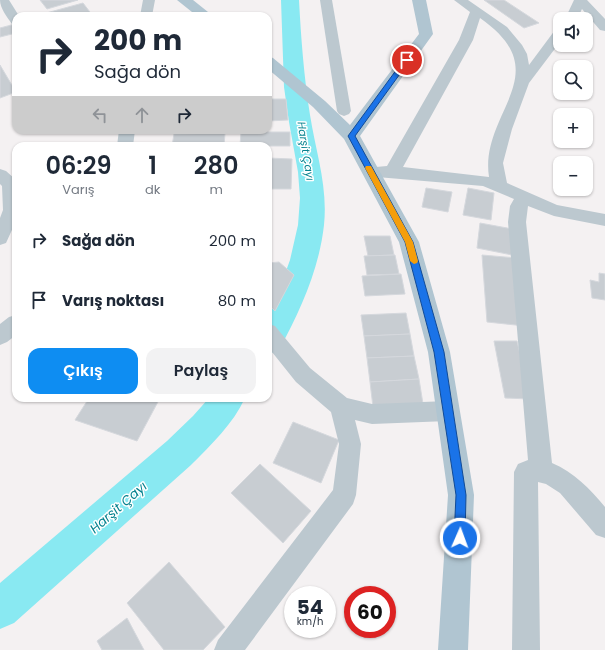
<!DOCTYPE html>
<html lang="tr">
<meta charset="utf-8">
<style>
:root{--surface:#fff;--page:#f2f2f3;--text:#1f2937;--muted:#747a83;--accent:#0e8df2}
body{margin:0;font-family:Poppins,sans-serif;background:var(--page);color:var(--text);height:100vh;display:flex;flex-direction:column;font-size:15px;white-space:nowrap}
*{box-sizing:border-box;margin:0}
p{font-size:13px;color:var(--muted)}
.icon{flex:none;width:22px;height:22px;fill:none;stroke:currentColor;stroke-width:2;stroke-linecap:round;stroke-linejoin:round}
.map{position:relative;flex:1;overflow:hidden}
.drawer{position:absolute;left:12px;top:142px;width:260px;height:260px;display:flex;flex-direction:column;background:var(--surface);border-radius:12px;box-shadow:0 1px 3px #0004}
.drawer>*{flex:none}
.top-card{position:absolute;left:12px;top:12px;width:260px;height:122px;border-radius:12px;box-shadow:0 1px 3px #0004;background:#fff;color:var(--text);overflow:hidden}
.fabs{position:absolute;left:553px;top:12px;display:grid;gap:8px}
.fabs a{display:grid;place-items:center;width:40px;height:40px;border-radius:8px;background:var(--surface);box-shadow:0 1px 3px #0004;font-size:20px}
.speed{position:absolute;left:284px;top:586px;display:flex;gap:8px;font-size:20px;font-weight:700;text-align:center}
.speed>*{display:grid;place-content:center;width:52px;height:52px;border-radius:50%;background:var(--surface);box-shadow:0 1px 3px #0004;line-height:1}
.speed small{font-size:10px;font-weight:400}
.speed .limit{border:6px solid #d22;background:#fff;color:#111}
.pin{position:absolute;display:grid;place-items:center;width:34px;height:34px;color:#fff;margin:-17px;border:2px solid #fff;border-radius:50%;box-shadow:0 1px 4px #0007}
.me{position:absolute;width:44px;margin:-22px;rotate:2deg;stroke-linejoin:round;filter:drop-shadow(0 0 3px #0008)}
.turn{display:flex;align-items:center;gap:14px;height:84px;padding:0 16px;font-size:18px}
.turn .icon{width:52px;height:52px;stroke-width:2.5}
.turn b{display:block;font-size:28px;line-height:34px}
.lanes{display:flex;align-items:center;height:38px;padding:0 16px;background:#0003;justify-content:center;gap:20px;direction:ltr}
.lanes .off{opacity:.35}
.eta{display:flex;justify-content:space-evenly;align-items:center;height:68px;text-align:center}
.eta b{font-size:24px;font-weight:600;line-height:28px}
.cta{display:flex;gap:8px;margin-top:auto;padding:8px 16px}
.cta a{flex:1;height:46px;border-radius:12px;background:var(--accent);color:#fff;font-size:16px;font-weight:600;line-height:46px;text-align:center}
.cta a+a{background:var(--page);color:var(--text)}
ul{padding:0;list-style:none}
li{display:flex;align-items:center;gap:12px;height:60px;padding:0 16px}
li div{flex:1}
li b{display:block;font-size:15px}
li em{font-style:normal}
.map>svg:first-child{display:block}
</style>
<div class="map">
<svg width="605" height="650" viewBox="0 0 605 650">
<rect width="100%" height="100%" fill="#f4f1f2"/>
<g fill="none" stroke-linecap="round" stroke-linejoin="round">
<g fill="#89e9f2" fill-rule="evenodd">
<path d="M 281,0 L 299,0 C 301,38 304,77 310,115 C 316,153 328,186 324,225 C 319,270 300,311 279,350 L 268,354 L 268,313 L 278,293 L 290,260 L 298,225 L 300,198 L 298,172 L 289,122 L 284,87 Z"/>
<path d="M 209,398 L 245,398 C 233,424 211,445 191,465 L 14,623 L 0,629 L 0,583 L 167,441 L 193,416 Z"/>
</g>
</g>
<g fill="#c8cdd2" stroke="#d5d8dd">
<polygon points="40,0 78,0 47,9"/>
<polygon points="484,0 504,0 539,23 524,28"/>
<polygon points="83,3 93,16 39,15"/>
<polygon points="15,24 16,33 0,37 0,28"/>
<polygon points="0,65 16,92 0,98"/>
<polygon points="268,99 286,99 288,120 268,121"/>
<polygon points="241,132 290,132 290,146 240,146"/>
<polygon points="225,133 224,146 172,146 174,134"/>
<polygon points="268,158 292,159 291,189 268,189"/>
<polygon points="426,188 452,192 448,212 422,207"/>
<polygon points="468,188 494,193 491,220 463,215"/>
<polygon points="480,223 518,230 517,256 477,248"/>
<polygon points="364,236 390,236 394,255 368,256"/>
<polygon points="395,255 399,274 367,275 364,256"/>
<polygon points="482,255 517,258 525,326 487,322"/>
<polygon points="279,262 294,275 275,311 268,304 268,263"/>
<polygon points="599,273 605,274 605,300 592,298 590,280 599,282"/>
<polygon points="401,274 405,294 365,296 362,276"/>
<polygon points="406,313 410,334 364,336 361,315"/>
<polygon points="410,334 414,356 367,358 364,336"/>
<polygon points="494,341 517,341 530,399 505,398"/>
<polygon points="414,356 419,379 370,382 367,358"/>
<polygon points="419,379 423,404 373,407 370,382"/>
<polygon points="89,398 160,398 137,441 75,420"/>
<polygon points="293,422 339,440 321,483 273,463"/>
<polygon points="260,464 311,511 283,543 231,493"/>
<polygon points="169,562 225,627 203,650 164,650 127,603"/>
<polygon points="127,618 144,650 102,650 97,641"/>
</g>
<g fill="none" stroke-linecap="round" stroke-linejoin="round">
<g fill="#bcc8cf" fill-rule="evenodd">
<path d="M 0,0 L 9,0 L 19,16 L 16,16 L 16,25 L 12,24 C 7,17 0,8 0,0 Z"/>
<polygon points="143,0 155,0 152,16 140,16"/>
<polygon points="320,0 332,0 351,111 349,114 344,116 339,114 337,111"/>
<path d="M 454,0 L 468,0 L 507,27 L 522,45 L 527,54 L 529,65 L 555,30 L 560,29 L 560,42 L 529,83 L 512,129 L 503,163 L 507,183 L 557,205 L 605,214 L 605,226 L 554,216 L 528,206 L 526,222 L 552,463 C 574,472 590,489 605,507 L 605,538 L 596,535 L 560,493 L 546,484 L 538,482 L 540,650 L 512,650 L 514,472 L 518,464 L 528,460 L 508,222 L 510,206 L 514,199 L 483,186 L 365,176 L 363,172 L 365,168 L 387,166 L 459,40 L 470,12 ZM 480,18 C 560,74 479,112 489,177 L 403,167 L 473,40 Z"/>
<polygon points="574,0 587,0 605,19 605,31 600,30 582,9 577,19 565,19"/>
<polygon points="119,130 135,130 133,146 117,146"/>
<polygon points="0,169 6,171 16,180 16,221 6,243 0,245 0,218 3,210 2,186 0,184"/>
<polygon points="16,315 16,335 7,342 0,345 0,324 9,317"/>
<polygon points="268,324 275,326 310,368 347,398 372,404 448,401 456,404 459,411 456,418 448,421 372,424 355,420 361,444 356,495 353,504 245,650 214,650 218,640 333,490 339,444 331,412 296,382 268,347"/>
</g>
<g fill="#b0c5d1" fill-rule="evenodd">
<polygon points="177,0 193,0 213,16 197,16"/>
<polygon points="412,0 426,0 433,34 360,136 419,242 450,352 474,495 468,650 438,650 448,495 428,352 399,242 344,139 313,107 268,69 268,56 273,58 325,101 350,125 419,34"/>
</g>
</g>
<polygon fill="#1a73e8" stroke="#114b97" points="405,58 410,60 355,136 413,242 444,352 466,495 465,538 464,542 460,544 455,542 454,538 456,495 434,352 405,242 348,136"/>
<polygon fill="#f59e0b" points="366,166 371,166 413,242 418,261 417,263 414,264 410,261 405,242 365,168"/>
<g text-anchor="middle" stroke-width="3" stroke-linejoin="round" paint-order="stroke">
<g font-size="11" font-style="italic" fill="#06828e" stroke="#fff">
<text transform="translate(306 151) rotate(81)" y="4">Harşit Çayı</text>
</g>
<g font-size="13" font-style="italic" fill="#06828e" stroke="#fff">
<text transform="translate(118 507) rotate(-41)" y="5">Harşit Çayı</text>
</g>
</g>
</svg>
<div class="fabs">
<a><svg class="icon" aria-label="sound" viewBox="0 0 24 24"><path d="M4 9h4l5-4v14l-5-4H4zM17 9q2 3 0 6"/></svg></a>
<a><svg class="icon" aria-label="search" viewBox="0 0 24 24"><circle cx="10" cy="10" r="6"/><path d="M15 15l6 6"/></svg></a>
<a>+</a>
<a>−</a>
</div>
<div class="speed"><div>54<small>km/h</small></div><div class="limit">60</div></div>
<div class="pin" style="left:407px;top:60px;background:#d93025"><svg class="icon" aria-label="arrive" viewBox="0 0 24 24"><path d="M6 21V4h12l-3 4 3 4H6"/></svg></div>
<svg class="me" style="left:460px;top:538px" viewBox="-20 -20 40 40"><circle r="17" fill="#1a73e8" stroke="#fff" stroke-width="3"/><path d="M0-11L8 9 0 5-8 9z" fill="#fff"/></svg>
<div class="top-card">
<div class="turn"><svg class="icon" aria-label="right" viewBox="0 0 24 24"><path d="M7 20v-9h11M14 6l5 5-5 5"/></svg><div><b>200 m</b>Sağa dön</div></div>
<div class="lanes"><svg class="icon off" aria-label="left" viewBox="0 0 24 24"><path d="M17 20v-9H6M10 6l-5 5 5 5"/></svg><svg class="icon off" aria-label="ahead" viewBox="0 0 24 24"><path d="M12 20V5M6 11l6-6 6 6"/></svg><svg class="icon" aria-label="right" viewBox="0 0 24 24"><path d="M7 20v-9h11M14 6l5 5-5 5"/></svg></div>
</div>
<section class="drawer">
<div class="eta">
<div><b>06:29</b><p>Varış</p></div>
<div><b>1</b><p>dk</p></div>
<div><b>280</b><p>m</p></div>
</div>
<ul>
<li><svg class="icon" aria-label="right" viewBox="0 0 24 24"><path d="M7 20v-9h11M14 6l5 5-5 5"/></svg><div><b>Sağa dön</b></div><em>200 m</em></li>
<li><svg class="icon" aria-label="arrive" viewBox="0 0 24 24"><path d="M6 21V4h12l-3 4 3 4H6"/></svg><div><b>Varış noktası</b></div><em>80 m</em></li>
</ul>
<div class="cta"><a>Çıkış</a><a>Paylaş</a></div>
</section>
</div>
